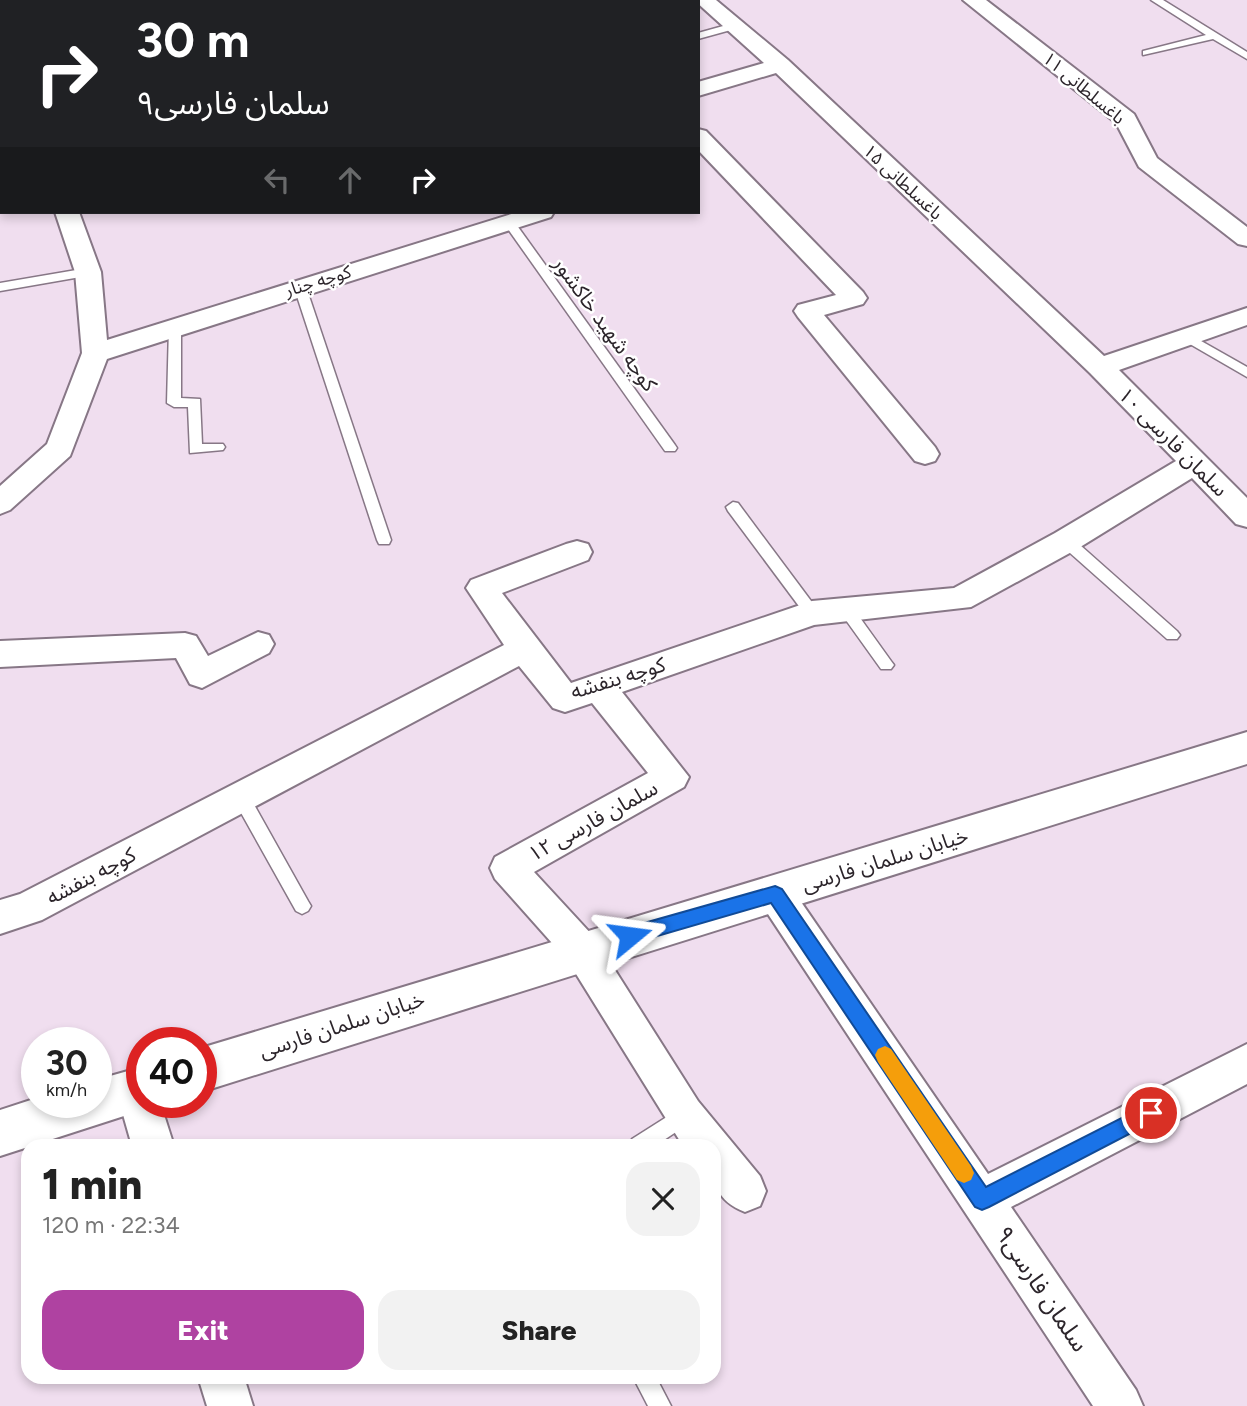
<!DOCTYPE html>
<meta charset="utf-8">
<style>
:root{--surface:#fff;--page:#f2f2f2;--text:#222;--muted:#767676;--accent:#af42a1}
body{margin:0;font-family:Figtree,"Noto Sans Arabic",sans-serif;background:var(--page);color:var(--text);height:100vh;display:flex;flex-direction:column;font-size:26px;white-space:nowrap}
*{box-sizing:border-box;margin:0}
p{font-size:23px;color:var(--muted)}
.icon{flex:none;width:38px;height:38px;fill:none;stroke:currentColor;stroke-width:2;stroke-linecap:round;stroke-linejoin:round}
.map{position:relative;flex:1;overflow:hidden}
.drawer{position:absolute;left:21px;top:1139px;width:700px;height:245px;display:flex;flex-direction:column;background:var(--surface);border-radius:21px;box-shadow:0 4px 10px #0003}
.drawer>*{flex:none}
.guide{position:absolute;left:0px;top:0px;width:700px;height:214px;box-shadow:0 4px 10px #0003;background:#202124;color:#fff;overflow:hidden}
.speed{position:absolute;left:21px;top:1027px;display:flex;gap:14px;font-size:35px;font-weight:700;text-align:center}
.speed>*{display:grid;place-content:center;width:91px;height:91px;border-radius:50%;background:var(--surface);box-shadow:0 4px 10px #0003;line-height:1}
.speed small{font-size:18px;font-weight:400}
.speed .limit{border:10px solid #d22;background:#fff;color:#111}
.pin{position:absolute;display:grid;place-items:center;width:60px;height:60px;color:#fff;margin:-30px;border:4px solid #fff;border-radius:50%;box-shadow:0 2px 7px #0007}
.me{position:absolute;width:77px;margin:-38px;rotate:74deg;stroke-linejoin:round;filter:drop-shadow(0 0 5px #0008)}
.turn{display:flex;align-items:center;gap:24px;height:147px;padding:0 21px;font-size:32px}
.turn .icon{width:91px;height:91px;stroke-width:2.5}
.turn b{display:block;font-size:49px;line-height:60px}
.lanes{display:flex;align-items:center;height:66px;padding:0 21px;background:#0003;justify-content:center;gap:35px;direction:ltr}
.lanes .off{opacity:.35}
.round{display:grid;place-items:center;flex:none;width:74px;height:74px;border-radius:21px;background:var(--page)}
.overview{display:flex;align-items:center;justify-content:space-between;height:119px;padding:0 21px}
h1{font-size:42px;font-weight:800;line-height:52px}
.primary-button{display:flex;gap:14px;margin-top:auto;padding:14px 21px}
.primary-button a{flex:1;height:80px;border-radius:21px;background:var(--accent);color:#fff;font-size:28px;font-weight:800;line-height:80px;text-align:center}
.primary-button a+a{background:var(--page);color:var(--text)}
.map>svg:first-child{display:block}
</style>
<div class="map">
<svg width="1247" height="1406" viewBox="0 0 1247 1406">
<rect width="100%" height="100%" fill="#f0deef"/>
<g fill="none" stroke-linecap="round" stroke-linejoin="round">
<g stroke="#877786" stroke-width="3">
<g id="service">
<polygon points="1151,0 1163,0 1247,52 1247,59 1213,39 1143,55 1143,51 1206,35"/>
<polygon points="734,23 738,24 738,28 698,39 698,33"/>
<polygon points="509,219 513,220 675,445 677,448 675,451 665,451 503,222"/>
<polygon points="88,268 92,269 92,275 0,291 0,283"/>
<polygon points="300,283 306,287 391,540 389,544 379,544 377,540 294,287"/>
<polygon points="175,323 181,327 181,398 200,399 202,444 223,444 225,447 223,450 190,453 188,407 174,407 167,403 169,327"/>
<polygon points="1187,333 1247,367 1247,377 1183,340 1181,337"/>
<polygon points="733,502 738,503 817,609 819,613 817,617 807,617 728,511 726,507"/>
<polygon points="1066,536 1071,537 1177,631 1180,635 1177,639 1167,639 1061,545 1059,541 1061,537"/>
<polygon points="848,606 853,608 891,661 894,665 891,669 881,669 843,616 841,612"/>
<polygon points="241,790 247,792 308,901 311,906 308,911 302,914 296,911 235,802 233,797 235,792"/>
<polygon points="684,1106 691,1108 694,1115 691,1122 655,1146 629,1146 632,1139"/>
<polygon points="633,1377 656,1377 671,1406 648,1406"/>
</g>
</g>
<g stroke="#877786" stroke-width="4">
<g id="minor">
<polygon points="153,0 173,0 174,2 154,2"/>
<path d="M 694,0 L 716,0 L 788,60 L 1104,356 L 1247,308 L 1247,325 L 1119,370 L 1247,498 L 1247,527 L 1236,524 L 1192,478 L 1077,549 L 971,607 L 814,625 L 622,692 L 689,777 L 684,787 L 534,872 L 594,937 L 698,1101 L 760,1176 L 766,1191 L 760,1206 L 745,1212 C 711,1198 714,1179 714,1146 L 683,1146 L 568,961 L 495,879 L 490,868 L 495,857 L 648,773 L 592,703 L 565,712 L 553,708 L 519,666 L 42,920 L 0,934 L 0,900 L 20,894 L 504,645 L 466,588 L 471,580 L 566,544 L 577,541 L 588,544 L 592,552 L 588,560 L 502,593 L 571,683 L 812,601 L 954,588 L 1055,533 L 1176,461 L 1090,373 L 776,73 L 698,96 L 698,82 L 764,63 Z"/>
<polygon points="963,0 986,0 1134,114 1157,158 1247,227 1247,246 1238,244 1139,167 1116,123"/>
<polygon points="0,95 2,96 2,111 0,110"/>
<polygon points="698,129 706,131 863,292 867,298 863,304 824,315 935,447 939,454 935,461 925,464 915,461 798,317 794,311 798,305 836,295 698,150"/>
<rect x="0" y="167" width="2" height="16"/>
<rect x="0" y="196" width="2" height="14"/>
<polygon points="55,212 79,212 101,272 107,340 518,212 554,212 551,217 107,359 70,456 10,510 0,514 0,486 47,444 82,353 75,272"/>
<polygon points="258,632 269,635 274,644 269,653 202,688 190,684 176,658 0,667 0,641 185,633 196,636 208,656"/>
<polygon points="775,878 788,883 988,1174 1247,1044 1247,1084 1011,1207 1136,1390 1143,1406 1093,1406 762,905 757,894 762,883"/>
<polygon points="136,1071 142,1073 142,1102 160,1102 174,1146 132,1146 116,1090 122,1076"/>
<polygon points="198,1377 244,1377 253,1406 207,1406"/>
</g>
</g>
<g stroke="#877786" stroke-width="4">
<g id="tertiary">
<polygon points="225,0 256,0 224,2"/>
<rect x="0" y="47" width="2" height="14"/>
<polygon points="1247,732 1247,764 201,1092 201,1048"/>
<polygon points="142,1067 142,1102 159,1102 158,1105 0,1156 0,1110 37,1098 37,1102 96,1102 96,1080"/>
</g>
</g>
<use href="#service" fill="#fff" fill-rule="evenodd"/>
<use href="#minor" fill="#fff" fill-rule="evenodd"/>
<use href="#tertiary" fill="#fff" fill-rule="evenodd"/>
</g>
<polygon fill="#1a73e8" stroke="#114b97" stroke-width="2" points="775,886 782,889 986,1187 1151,1103 1158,1106 1161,1113 1158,1119 989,1207 982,1210 975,1207 771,903 630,944 623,941 621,936 623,930 630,927"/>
<polygon fill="#f59e0b" points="885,1046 891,1049 971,1166 974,1173 971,1180 964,1183 957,1180 878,1062 875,1055 878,1049"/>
<g text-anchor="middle" stroke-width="5" stroke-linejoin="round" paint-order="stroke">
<g font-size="18" fill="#2c252b" stroke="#fff">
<text transform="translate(1084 88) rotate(40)" y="6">باغسلطانی ۱۱</text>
<text transform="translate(903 182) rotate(43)" y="6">باغسلطانی ۱۵</text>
<text transform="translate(318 281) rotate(-17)" y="6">کوچه چنار</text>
</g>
<g font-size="21" fill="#2c252b" stroke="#fff">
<text transform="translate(605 324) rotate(54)" y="7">کوچه شهید خاکشور</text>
<text transform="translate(1173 442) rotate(45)" y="7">سلمان فارسی ۱۰</text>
<text transform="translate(618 678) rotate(-17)" y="7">کوچه بنفشه</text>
<text transform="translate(593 821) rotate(-29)" y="7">سلمان فارسی ۱۲</text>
<text transform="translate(885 860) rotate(-17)" y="7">خیابان سلمان فارسی</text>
<text transform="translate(91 876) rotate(-28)" y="7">کوچه بنفشه</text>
<text transform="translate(342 1025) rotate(-18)" y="7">خیابان سلمان فارسی</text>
</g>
<g font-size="24" fill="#2c252b" stroke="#fff">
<text transform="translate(1042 1289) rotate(56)" y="8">سلمان فارسی۹</text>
</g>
</g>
</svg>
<div class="speed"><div>30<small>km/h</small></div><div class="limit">40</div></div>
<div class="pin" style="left:1151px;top:1113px;background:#d93025"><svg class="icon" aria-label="arrive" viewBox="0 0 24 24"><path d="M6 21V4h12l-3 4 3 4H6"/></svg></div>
<svg class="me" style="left:630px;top:936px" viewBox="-20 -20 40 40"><path d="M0-17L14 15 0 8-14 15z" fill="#1a73e8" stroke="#fff" stroke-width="4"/></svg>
<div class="guide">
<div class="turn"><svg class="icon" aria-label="right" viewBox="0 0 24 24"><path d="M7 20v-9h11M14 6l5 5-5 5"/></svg><div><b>30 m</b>سلمان فارسی۹</div></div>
<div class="lanes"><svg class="icon off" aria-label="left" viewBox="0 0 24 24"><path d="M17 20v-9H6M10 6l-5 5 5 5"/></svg><svg class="icon off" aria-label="ahead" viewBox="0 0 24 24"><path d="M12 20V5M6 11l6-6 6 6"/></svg><svg class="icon" aria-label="right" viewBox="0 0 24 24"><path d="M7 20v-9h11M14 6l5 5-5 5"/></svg></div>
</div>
<section class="drawer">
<div class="overview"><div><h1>1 min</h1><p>120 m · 22:34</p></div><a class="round"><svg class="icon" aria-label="close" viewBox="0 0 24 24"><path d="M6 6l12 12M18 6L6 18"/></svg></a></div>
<div class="primary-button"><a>Exit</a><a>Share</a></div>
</section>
</div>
